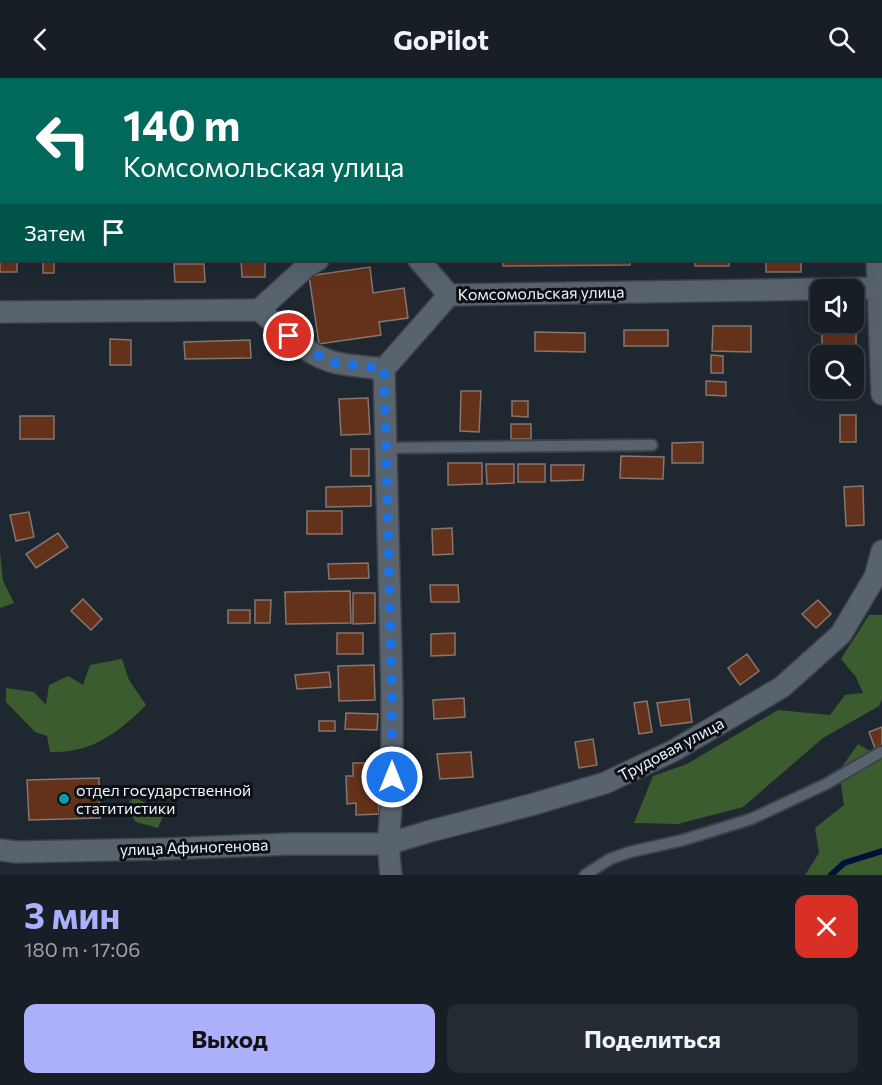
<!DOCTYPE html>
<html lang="ru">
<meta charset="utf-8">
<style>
:root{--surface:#171e25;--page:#242b32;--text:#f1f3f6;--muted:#9ea2a7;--line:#363c42;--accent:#acaffb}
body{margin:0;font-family:Commissioner,sans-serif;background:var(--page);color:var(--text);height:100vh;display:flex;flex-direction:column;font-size:22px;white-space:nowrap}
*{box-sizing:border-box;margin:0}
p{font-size:20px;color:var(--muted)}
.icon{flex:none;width:33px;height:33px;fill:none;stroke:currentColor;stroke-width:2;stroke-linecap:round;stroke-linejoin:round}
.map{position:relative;height:797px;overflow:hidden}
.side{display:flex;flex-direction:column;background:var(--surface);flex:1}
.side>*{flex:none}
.top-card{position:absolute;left:0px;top:0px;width:882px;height:183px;box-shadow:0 6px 24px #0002,0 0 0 2px var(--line);background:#00695c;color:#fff;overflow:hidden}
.tools{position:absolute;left:810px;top:201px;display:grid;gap:12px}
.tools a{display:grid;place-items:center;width:54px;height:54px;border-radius:12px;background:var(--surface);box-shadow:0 6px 24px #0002,0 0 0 2px var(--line);font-size:30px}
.pin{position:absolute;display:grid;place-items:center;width:51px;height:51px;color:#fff;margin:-26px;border:3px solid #fff;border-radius:50%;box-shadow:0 2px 6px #0007}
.me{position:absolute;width:66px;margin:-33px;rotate:0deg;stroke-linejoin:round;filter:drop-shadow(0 0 4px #0008)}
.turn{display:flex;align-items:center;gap:21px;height:126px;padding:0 24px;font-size:27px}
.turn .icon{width:78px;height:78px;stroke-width:2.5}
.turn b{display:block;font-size:42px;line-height:51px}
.then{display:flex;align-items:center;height:57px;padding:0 24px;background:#0003;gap:12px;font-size:22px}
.round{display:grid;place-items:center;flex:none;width:63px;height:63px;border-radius:12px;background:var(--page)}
.overview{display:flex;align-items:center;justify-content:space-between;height:102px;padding:0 24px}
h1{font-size:36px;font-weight:700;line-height:45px;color:var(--accent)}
.primary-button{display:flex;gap:12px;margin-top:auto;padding:12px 24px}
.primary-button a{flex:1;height:69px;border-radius:12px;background:var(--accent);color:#111;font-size:24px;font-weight:700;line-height:69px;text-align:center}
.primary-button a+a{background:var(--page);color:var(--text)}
header{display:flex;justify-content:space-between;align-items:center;height:78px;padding:0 24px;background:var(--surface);font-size:27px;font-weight:700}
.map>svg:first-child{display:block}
</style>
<header><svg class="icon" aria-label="back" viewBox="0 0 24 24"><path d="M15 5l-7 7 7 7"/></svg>GoPilot<svg class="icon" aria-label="search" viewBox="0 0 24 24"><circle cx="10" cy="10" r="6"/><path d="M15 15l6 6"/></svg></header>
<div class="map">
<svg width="882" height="797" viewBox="0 0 882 797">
<rect width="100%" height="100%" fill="#1f2831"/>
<g fill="#3b5c2e">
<polygon points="0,473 3,503 14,525 0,530"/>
<polygon points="869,537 882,537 882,621 879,628 823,660 743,729 678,746 634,745 653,698 687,686 778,632 830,637 845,617 863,615 856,599 841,581"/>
<path d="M 122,581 L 129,602 L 146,627 C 126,647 103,667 74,672 C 66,674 58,674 50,674 L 47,658 L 35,654 L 6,624 L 6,610 L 34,614 L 46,627 L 49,607 L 68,598 L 83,607 L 90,587 Z"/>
<polygon points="858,666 882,680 882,797 805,797 819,775 815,750 844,727 839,693"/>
<polygon points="133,719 165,734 158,750 136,744 126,730"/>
</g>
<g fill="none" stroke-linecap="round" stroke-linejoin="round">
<polyline stroke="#001138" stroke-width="6" points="831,797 844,785 882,773"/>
</g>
<g fill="#64321a" stroke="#85766f" stroke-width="1.5">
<rect x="301" y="0" width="38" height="2"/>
<polygon points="0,167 2,167 2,182 17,182 17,194 0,194"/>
<rect x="43" y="182" width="11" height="13"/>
<polygon points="241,182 265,182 265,199 242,199"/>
<polygon points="503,182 630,182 630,187 503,188"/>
<rect x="695" y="182" width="34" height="6"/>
<rect x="766" y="182" width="35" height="12"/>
<polygon points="174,186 204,186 205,204 175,204"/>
<polygon points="370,189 373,215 404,210 408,240 379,244 381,257 319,266 309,198"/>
<rect x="822" y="245" width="34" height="21"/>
<polygon points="713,248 751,248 751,274 712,273"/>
<rect x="624" y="252" width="44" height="16"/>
<polygon points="535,254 585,255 585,274 535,273"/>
<polygon points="110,261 131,262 131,287 110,287"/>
<polygon points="250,262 251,280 185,281 184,264"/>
<polygon points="711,277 723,278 723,295 711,295"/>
<polygon points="706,303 726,304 726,318 706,317"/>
<polygon points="461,313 481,313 479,354 460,353"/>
<polygon points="368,320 370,356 341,357 339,321"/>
<polygon points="512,323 528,323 528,339 512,338"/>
<rect x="840" y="337" width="16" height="27"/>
<rect x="20" y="338" width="34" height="23"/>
<rect x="511" y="346" width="20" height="15"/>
<polygon points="703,364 703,385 672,385 672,365"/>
<rect x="351" y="371" width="18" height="27"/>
<polygon points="621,378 664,379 663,401 620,400"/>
<polygon points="448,385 482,385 482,406 448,407"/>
<polygon points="486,386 514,386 514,405 487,406"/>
<rect x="518" y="386" width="27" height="18"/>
<polygon points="551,387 584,387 583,402 551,403"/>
<polygon points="371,408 371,428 326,429 326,409"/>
<polygon points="863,408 864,447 846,448 844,409"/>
<rect x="307" y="433" width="35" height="23"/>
<polygon points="29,434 34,459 16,463 10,437"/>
<polygon points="452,450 453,476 433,477 432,451"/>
<polygon points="58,455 68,469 36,490 26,476"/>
<polygon points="368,485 369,500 329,501 328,486"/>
<polygon points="430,507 458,507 459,524 431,524"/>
<polygon points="350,513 351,545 286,546 285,514"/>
<polygon points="353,515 375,515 375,545 353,546"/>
<polygon points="83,521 102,541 91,552 71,533"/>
<polygon points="255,522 271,522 270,545 255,545"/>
<polygon points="818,522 831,536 816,550 802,536"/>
<rect x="228" y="532" width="22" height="13"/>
<rect x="337" y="555" width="26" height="21"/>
<polygon points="455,555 455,577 431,578 431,556"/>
<polygon points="747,576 759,593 740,607 728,590"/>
<polygon points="374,587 375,622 339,623 338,588"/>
<polygon points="329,594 331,609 297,611 295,597"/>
<polygon points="464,620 465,639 434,641 433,622"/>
<polygon points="689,621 692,644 661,648 657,625"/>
<polygon points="647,623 652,654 639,656 634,625"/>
<polygon points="346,635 378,636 377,652 345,651"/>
<rect x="319" y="643" width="16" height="10"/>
<polygon points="882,649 882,668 875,670 869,654"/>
<polygon points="593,661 597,687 579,690 575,664"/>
<polygon points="471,674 473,699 440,701 437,676"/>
<polygon points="353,685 378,685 379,736 356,737 356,725 347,726 346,698 353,698"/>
<polygon points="99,700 100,740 29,742 27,702"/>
</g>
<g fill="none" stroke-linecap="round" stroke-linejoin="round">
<g stroke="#3c424b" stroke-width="14">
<g id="service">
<polyline points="385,370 652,367"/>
<polyline points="585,797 610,781 630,774 683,762 751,741 826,706 881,674"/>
</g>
</g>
<g stroke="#3c424b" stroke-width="24">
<g id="minor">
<polyline points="391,0 391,2"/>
<polyline points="872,0 872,2"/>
<polyline points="419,182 449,217"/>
<polyline points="877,182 882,316"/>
<polyline points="259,232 306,189 318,182"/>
<path d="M 0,234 L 259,232 C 283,252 306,278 337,285 C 352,288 368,289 384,291"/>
<polyline points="384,291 449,217 882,210"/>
<polyline points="384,291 392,617 392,720 388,766 391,797"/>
<polyline points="0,772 16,774 162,771 290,766 388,766 427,754 534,726 605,705 673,673 782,609 841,556 875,499 882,473"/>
</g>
</g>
<use href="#service" stroke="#59636e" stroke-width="10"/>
<use href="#minor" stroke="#59636e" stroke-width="21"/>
</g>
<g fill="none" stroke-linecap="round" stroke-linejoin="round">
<polyline stroke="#1a73e8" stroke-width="10" stroke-dasharray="0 18" points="289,258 304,271 336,285 384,291 392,616 392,699"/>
</g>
<circle fill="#0f9aa8" stroke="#0c1014" stroke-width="2" cx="64" cy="721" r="6"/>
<g text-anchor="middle" stroke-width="6" stroke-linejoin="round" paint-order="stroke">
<g font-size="16" fill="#eff4fb" stroke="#0c1014">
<text transform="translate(541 215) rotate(-1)" y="6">Комсомольская улица</text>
<text transform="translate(671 671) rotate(-28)" y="6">Трудовая улица</text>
<text transform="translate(194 769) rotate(-2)" y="6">улица Афиногенова</text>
</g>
<g font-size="16" fill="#eff4fb" stroke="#0c1014" text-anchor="start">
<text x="76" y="718">отдел государственной<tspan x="76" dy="18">статитистики</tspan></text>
</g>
</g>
</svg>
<div class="tools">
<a><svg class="icon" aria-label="sound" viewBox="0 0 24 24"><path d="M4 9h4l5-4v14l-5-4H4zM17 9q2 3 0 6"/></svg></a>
<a><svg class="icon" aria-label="search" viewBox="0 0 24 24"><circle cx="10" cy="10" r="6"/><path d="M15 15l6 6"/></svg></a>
</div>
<div class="pin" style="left:289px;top:258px;background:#d93025"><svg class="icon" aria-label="arrive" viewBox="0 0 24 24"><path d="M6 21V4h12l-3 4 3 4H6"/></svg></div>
<svg class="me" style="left:392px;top:699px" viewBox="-20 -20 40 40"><circle r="17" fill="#1a73e8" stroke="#fff" stroke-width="3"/><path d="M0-11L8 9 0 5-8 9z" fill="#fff"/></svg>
<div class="top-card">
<div class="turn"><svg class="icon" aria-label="left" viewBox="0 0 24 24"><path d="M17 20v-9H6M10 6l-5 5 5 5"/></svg><div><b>140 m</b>Комсомольская улица</div></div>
<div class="then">Затем<svg class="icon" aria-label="arrive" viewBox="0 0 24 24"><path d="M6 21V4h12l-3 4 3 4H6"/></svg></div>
</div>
</div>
<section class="side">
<div class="overview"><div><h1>3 мин</h1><p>180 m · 17:06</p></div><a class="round" style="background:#d93025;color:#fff"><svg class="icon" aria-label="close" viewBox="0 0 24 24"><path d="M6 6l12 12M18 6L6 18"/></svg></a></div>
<div class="primary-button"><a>Выход</a><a>Поделиться</a></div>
</section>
